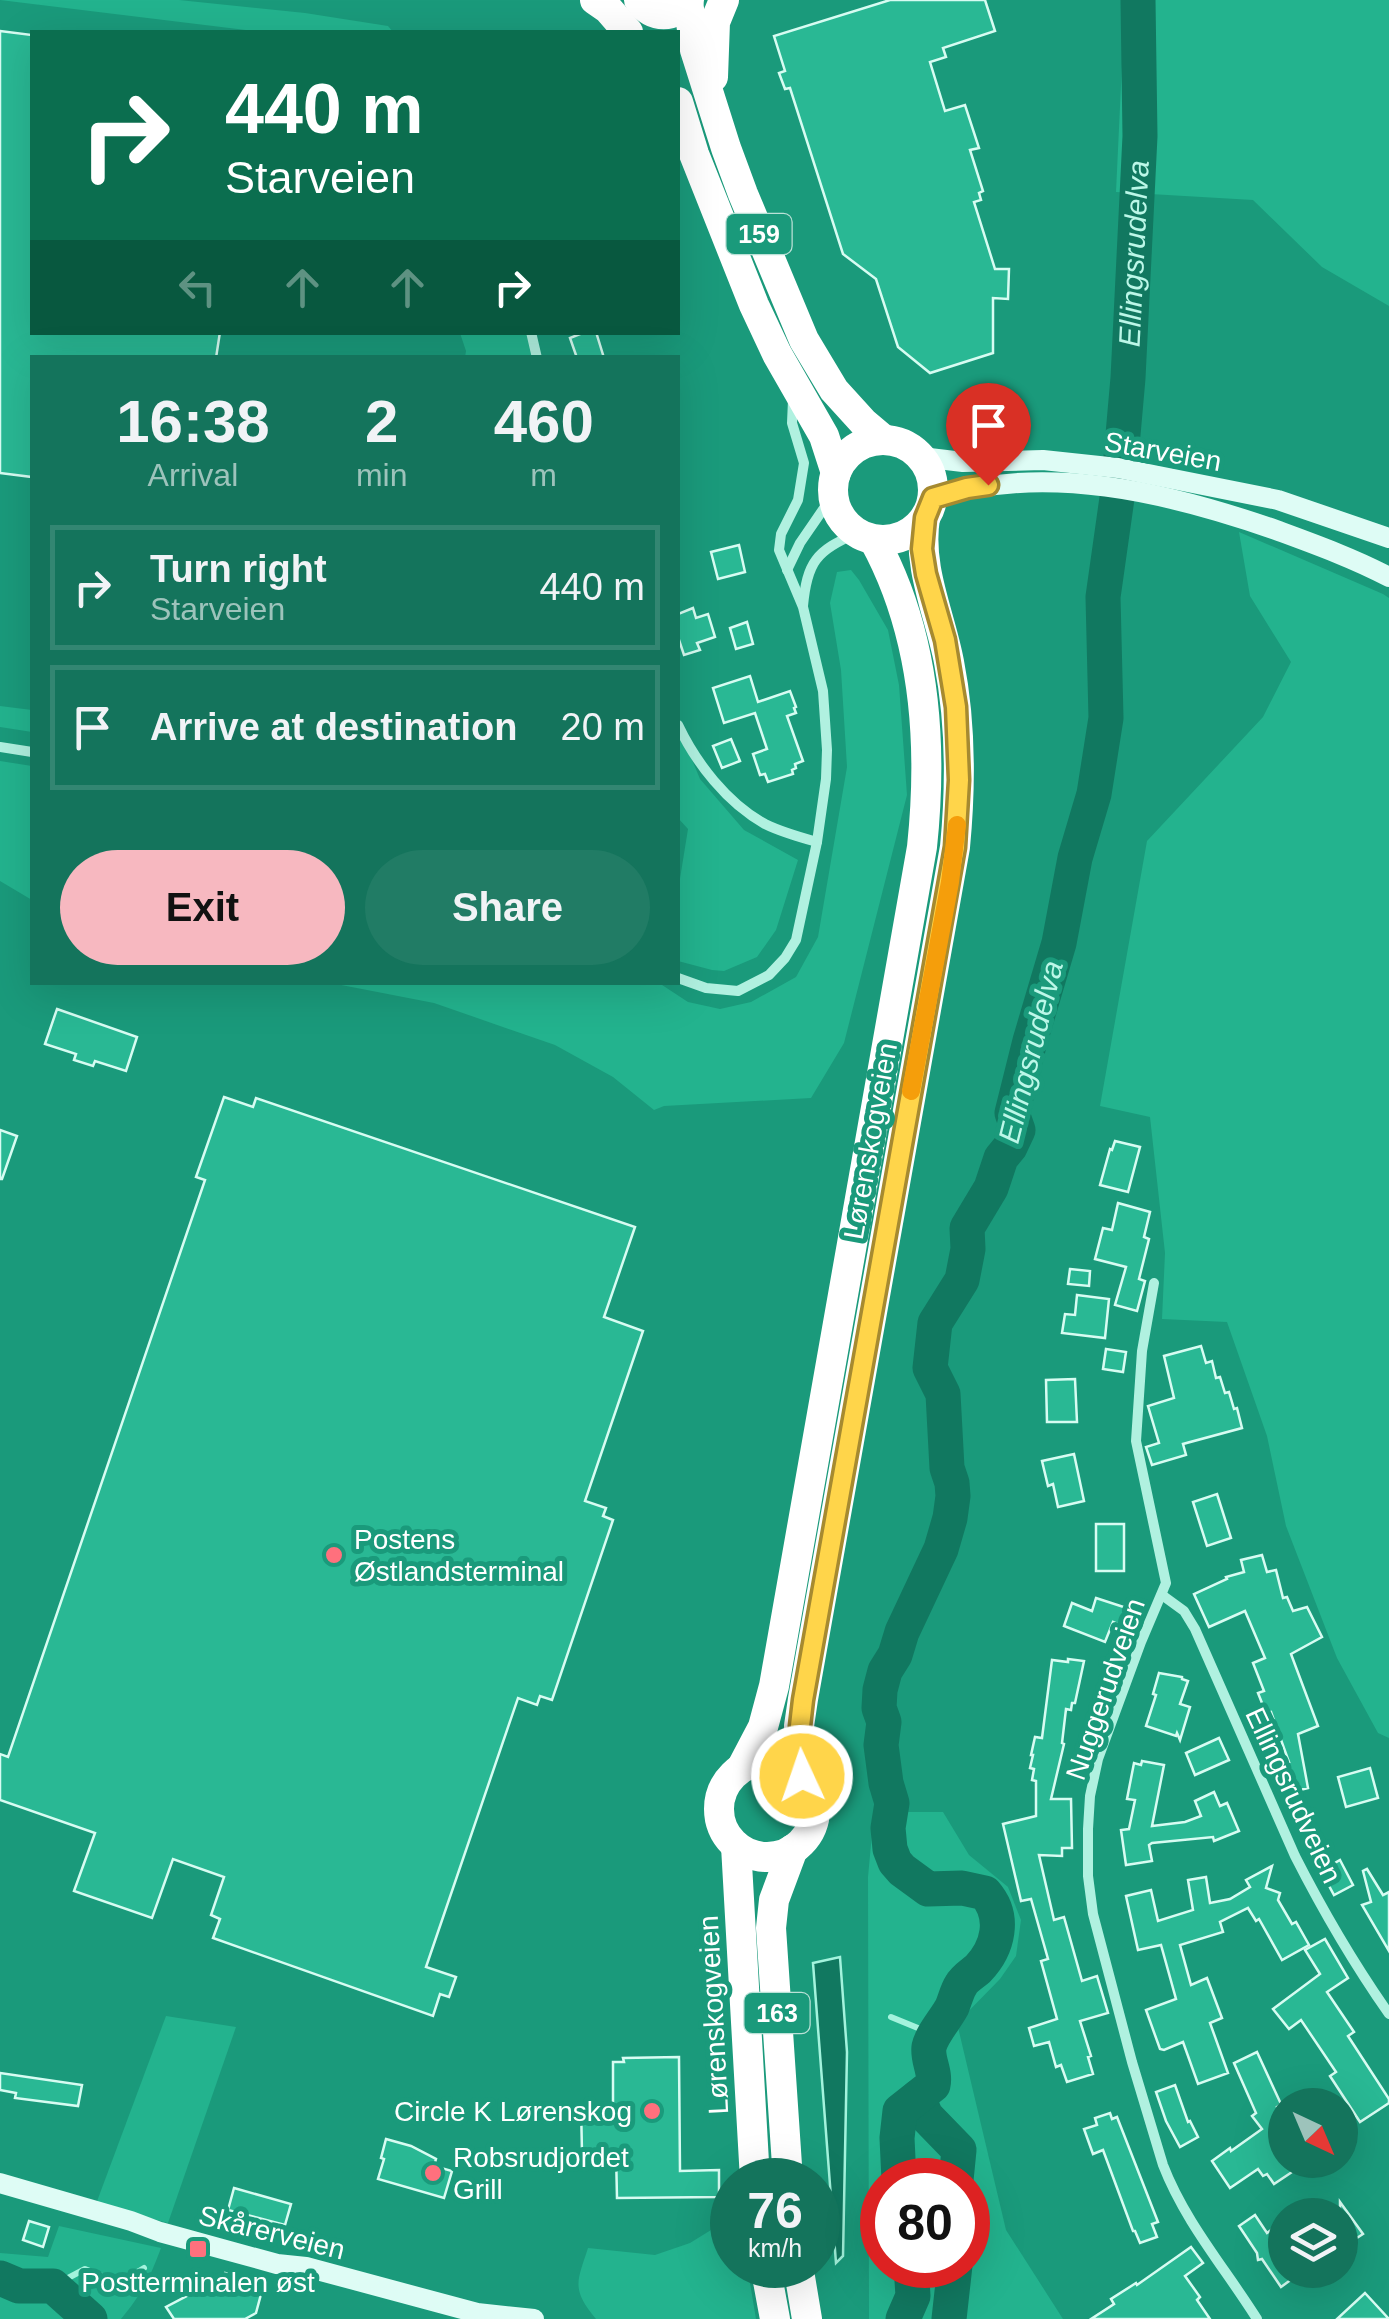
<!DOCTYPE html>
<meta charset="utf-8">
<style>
:root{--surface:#14745c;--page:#217c65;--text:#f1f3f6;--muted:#9dc3bb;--line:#338672;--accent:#f7b8c0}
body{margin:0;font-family:Helvetica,sans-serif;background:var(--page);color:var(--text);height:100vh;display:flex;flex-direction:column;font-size:38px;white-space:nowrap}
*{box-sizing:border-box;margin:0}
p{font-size:32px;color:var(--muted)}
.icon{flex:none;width:55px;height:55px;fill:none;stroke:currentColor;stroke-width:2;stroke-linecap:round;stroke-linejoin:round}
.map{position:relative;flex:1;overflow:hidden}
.details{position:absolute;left:30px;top:355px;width:650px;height:630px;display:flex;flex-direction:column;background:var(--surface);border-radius:0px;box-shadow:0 10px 40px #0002}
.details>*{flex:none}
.guide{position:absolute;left:30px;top:30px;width:650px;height:305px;border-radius:0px;box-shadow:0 10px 40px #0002;background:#0b6e4f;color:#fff;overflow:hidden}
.needle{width:65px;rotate:136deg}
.buttons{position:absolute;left:1268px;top:2088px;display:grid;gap:20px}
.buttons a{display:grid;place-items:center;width:90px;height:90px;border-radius:50%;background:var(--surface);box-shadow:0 10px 40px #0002;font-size:50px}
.speed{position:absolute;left:710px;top:2158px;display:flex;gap:20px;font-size:50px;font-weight:700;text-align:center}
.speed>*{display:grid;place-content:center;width:130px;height:130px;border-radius:50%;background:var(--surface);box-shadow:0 10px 40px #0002;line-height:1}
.speed small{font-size:25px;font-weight:400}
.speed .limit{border:15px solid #d22;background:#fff;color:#111}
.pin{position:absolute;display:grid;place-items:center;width:85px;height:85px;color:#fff;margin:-102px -42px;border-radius:50% 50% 50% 0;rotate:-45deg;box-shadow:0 0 10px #0007}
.pin .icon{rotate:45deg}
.me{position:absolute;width:110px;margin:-55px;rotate:357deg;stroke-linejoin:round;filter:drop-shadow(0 0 8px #0008)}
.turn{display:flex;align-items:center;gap:35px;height:210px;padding:0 30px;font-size:45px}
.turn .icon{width:130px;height:130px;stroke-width:2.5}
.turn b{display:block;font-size:70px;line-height:85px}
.lanes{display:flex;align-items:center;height:95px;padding:0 30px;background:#0003;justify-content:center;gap:50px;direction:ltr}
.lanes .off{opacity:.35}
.eta{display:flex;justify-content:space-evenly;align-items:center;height:170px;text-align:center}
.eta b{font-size:60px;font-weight:700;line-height:70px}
.cta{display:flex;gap:20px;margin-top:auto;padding:20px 30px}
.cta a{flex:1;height:115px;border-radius:60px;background:var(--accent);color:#111;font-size:40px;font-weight:700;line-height:115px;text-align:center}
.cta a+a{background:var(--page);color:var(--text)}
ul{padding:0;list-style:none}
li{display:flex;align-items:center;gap:30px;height:125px;margin:0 20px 15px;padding:0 10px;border:5px solid var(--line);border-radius:0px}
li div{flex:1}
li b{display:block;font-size:38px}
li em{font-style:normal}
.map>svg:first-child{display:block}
</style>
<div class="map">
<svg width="1389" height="2319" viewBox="0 0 1389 2319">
<rect width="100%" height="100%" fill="#1a9a7b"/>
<g fill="#23b38e" fill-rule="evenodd">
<polygon points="0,0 179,0 305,13 388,26 393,32 267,31 263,32"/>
<polygon points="1125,0 1389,0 1389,306 1322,267 1253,200 1116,192"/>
<polygon points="460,333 534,333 541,357 465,357 466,351"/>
<polygon points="1239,532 1383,594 1389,598 1389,1738 1378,1733 1337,1658 1286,1526 1267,1436 1227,1322 1162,1319 1165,1253 1150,1117 1100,1106 1147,841 1263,717 1291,662 1250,596"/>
<polygon points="851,570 859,580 888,630 899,685 907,795 844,1043 811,1098 664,1106 654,1110 613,1077 555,1045 434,1003 331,983 659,983 688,1002 720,1009 751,1002 796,977 818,937 847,767 841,670 830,603 837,572"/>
<polygon points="0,706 32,710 32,732 0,727"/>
<polygon points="678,726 700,779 744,830 798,860 776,930 757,957 724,971 712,970 678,961 678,891 688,829 678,818"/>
<polygon points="0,761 32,766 32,900 0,881"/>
<path d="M 874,1812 L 943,1812 L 969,1855 L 1008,1887 L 1021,1920 L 1016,1956 L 1000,1979 L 957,2023 L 1006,2230 L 1063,2319 L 869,2319 L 868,1877 ZM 882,2180 L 968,2180 L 968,2265 L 882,2265 Z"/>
<polygon points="166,2016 236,2027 168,2223 96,2204"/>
<path d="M 732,2217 L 732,2265 L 747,2265 L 756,2319 L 596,2319 C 571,2289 577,2282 588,2248 L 655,2255 L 690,2243 Z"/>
<path d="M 59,2226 L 161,2248 C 150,2278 141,2295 121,2319 L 0,2319 L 0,2253 L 48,2257 Z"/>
</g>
<polygon fill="#117860" stroke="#a3f3dd" stroke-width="2.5" points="840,1957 847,2052 843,2256 836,2263 813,1963"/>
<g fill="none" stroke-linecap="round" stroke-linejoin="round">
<g stroke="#a3f3dd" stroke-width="6">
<polyline points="891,2017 935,2035"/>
<polyline points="53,2286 85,2269 119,2283 144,2268"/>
</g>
<g stroke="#117860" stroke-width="35">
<polyline points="918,2097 926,2116 959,2150 956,2180"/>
<path id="s1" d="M 899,2180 L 897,2138 L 900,2111 L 933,2085 C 936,2072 927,2060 929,2047 C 932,2034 945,2020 952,2007 C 955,2000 957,1991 961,1985 C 964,1979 972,1974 978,1969 C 998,1948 1006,1917 985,1893 L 962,1888 L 928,1889 L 902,1870 L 895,1862 L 890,1849 L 888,1828 L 892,1803 L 886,1783 L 881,1745 L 884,1722 L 879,1708 L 880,1690 L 885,1671 L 895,1655 L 902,1632 L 941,1549 L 950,1518 L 953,1496 L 952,1483 L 947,1468 L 943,1394 L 930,1368 L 935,1323 L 962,1280 L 968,1249 L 967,1228 L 991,1188 L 1001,1158 L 1010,1147 L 1018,1130 L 1012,1113 L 1030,1041 L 1059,943 L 1075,858 L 1094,794 L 1106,718 L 1103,597 L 1118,491 L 1128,378 L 1140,136 L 1138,0"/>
<polyline points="0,2278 19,2286 53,2286 90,2319"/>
<polyline points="903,2319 913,2296 911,2265"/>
<polyline points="949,2319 955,2265"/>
</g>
</g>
<g fill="#29b894" stroke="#d7fcf2" stroke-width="2.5">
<polygon points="890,0 985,0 995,31 943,48 946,57 930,62 945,111 965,105 979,148 970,150 983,191 979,193 981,200 974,202 995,269 1009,269 1008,299 993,298 993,353 930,373 898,347 876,279 843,254 790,88 785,89 779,73 785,71 774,36"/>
<polygon points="0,31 32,35 32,332 220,332 216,358 32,358 32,477 0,473"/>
<polygon points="585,332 596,332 604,358 577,358 570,338"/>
<polygon points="739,545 745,572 718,579 711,552"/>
<polygon points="693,608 696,618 708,614 715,637 697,643 700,650 684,655 678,637 678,614"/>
<polygon points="747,622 753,644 736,649 730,628"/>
<polygon points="750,676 758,702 790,691 796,707 794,708 796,713 787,716 803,761 795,764 796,768 792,770 793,774 768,782 765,774 760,775 753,754 767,749 755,713 724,723 713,688"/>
<polygon points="731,739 740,761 722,768 713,746"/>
<polygon points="57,1009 137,1037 126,1071 95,1061 93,1066 74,1060 76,1054 45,1044"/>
<polygon points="224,1097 253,1107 256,1098 635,1227 604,1317 643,1331 585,1501 606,1508 603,1516 613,1520 552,1700 540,1696 537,1705 518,1698 426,1967 456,1977 449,1997 440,1994 433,2016 213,1938 220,1919 211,1915 224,1877 173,1859 152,1918 74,1891 95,1833 0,1800 0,1754 8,1757 205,1180 196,1177"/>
<polygon points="0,1130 17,1136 2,1179 0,1179"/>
<polygon points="1115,1141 1140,1147 1128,1192 1100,1185 1110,1149 1112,1150"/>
<polygon points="1118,1203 1150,1212 1144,1237 1149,1239 1139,1279 1145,1281 1137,1311 1115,1305 1126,1267 1095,1259 1103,1228 1112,1230"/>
<polygon points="1070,1269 1090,1271 1089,1286 1068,1284"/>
<polygon points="1077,1295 1109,1299 1105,1338 1062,1333 1065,1314 1075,1315"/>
<polygon points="1201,1346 1206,1363 1212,1361 1216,1378 1220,1377 1225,1393 1229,1392 1234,1409 1237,1408 1242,1428 1183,1444 1186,1455 1152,1465 1146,1447 1159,1443 1148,1406 1174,1398 1164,1356"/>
<polygon points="1106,1349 1126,1352 1123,1372 1103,1369"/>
<polygon points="1075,1379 1077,1422 1047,1422 1046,1380"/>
<polygon points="1074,1454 1084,1501 1058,1507 1053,1484 1048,1486 1042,1461"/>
<polygon points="1217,1494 1231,1538 1207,1546 1193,1502"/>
<rect x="1096" y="1524" width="28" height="47"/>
<polygon points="1262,1555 1267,1572 1276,1570 1283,1598 1287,1597 1293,1611 1307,1607 1322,1637 1291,1654 1318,1726 1298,1734 1308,1788 1300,1790 1297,1782 1285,1784 1280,1764 1289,1762 1271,1712 1266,1713 1258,1693 1264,1691 1253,1663 1265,1658 1245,1611 1209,1627 1194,1594 1227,1579 1226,1577 1244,1572 1241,1560"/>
<polygon points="1096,1598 1136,1611 1129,1629 1113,1622 1105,1642 1064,1626 1072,1603 1092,1611"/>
<polygon points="1068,1659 1084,1661 1075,1703 1072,1703 1071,1710 1066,1709 1062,1743 1064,1744 1051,1799 1071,1799 1072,1848 1062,1848 1062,1856 1039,1855 1054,1920 1064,1917 1082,1981 1097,1976 1108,2013 1080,2021 1091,2056 1088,2057 1093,2074 1067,2082 1061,2065 1056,2067 1049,2042 1034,2046 1029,2028 1057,2019 1041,1961 1048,1959 1031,1899 1021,1901 1003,1824 1036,1816 1036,1781 1032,1780 1034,1769 1030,1768 1033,1755 1031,1755 1035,1737 1042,1738 1052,1660 1068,1662"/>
<polygon points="1159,1673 1182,1677 1182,1679 1188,1681 1180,1704 1190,1707 1180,1740 1177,1733 1176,1736 1146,1726 1156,1695 1153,1694"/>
<polygon points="1219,1738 1229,1760 1195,1775 1186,1753"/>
<polygon points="1142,1761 1164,1765 1152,1826 1185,1822 1201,1816 1195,1801 1214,1792 1220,1806 1227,1803 1239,1831 1214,1841 1213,1837 1152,1843 1149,1845 1152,1861 1126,1865 1121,1830 1129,1829 1135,1800 1127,1799 1134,1763 1141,1765"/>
<polygon points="1370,1768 1378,1798 1346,1807 1338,1777"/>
<polygon points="1340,1860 1353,1885 1334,1895 1321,1871"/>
<polygon points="1272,1866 1266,1888 1280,1893 1278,1900 1292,1924 1296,1922 1309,1945 1282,1960 1259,1919 1256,1921 1248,1908 1220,1922 1223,1932 1180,1945 1191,1985 1207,1978 1222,2018 1210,2023 1228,2073 1198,2084 1183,2042 1164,2050 1160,2049 1146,2010 1176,1999 1161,1945 1138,1950 1126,1896 1151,1890 1158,1921 1193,1910 1188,1880 1206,1877 1210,1903 1230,1899 1250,1887 1246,1880"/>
<polygon points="1367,1869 1383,1895 1389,1892 1389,1951 1362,1905 1371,1902 1363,1871"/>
<polygon points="1325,1939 1348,1978 1327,1992 1354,2032 1348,2036 1389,2099 1389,2103 1360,2122 1330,2076 1336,2072 1301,2020 1289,2029 1273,2009 1320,1974 1305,1950"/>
<polygon points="1257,2052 1281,2104 1277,2107 1285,2118 1285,2160 1310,2160 1274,2184 1267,2174 1263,2176 1258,2169 1230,2188 1212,2161 1230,2148 1231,2151 1262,2129 1252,2116 1256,2113 1234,2063"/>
<polygon points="679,2057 680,2171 719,2170 719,2197 617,2198 616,2152 582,2153 581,2105 613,2104 613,2062 624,2062 623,2058"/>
<polygon points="0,2073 82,2085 78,2106 15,2098 16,2093 0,2090"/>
<polygon points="1175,2085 1188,2122 1190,2121 1198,2137 1180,2147 1166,2121 1156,2092"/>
<polygon points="1110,2113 1112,2119 1117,2117 1158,2222 1152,2224 1157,2237 1140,2243 1135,2231 1133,2231 1103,2150 1093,2154 1084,2129 1097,2125 1095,2118"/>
<polygon points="386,2139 411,2146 436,2159 434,2166 452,2171 444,2198 378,2179 384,2159 381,2158"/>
<polygon points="234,2188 291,2204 285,2225 228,2210"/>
<polygon points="1340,2202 1363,2234 1340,2249"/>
<polygon points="1255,2215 1267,2233 1285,2220 1285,2270 1291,2270 1296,2276 1281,2287 1262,2259 1258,2260 1257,2253 1239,2226"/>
<polygon points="29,2221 49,2227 43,2247 23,2240"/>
<polygon points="1191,2247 1203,2263 1185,2276 1200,2297 1197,2300 1210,2319 1091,2319 1114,2304 1111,2299 1136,2283 1137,2285"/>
<polygon points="225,2273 264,2283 256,2313 245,2319 174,2319 166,2307 223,2277"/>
<polygon points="1365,2293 1389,2319 1337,2319"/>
</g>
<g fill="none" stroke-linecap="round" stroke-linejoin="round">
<g stroke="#b0f1e0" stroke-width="10">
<polyline points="531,332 537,358"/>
<polyline points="787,570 800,543 833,495"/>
<path d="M 803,606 C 807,562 816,551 857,533"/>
<path d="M 678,725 C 696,763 727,803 765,824 C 781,832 799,837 817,842"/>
<polyline points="0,747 32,752"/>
<polyline points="678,978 706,988 738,991 769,975 785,958 796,940 817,842 826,779 827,750 823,691 803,607 779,550 781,534 798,500 804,463 792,423 793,400"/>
<path d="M 1154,1283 L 1142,1351 L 1136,1441 L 1166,1583 L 1141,1642 L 1098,1759 L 1090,1796 L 1088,1829 L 1088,1876 L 1093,1914 L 1132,2062 L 1163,2165 C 1185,2222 1225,2268 1257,2319"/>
<path d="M 1162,1595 L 1184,1611 L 1195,1629 L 1295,1856 C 1323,1911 1354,1964 1389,2014"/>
</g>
<g stroke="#defcf5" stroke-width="20">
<polyline points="921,457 963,462 1043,460 1118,468 1278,500 1389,538"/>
<path d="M 933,498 C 1046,463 1167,492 1276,530 C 1314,544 1353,558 1389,577"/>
<polyline points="0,2183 131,2221 160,2232 277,2264 306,2267 477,2313 534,2319"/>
</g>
<g stroke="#fff" stroke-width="30">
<polyline points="595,0 608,9 628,32"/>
<path d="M 639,0 C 653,19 674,19 689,0"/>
<polyline points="688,2 695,50 726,148 743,194 804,340 834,390 864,423 883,439"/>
<polyline points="713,77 715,22 724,0"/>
<polyline points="678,102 694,154 754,305 777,354 824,436 836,473"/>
<circle cx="883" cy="490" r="50"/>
<circle cx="767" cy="1809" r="48"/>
<path d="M 742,1767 L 763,1727 L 774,1686 L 922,847 C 933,743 925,633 874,540"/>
<path d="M 802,1776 L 799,1726 L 803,1699 L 955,847 C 961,785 961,723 949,662 C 940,614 917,568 925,518"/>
<polyline points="736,1846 755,2180"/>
<polyline points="788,2180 771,1928 774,1900 793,1849"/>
<polyline points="765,2265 775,2319"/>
<polyline points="798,2265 807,2319"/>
</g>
</g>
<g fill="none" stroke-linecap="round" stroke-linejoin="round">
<g stroke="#a68a30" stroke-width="25">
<polyline id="route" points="802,1776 800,1726 803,1700 955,847 959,780 956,707 945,640 926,574 922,549 925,518 933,498 967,488 988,485"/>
</g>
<use href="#route" stroke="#ffd54a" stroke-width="18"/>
<polyline stroke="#f59e0b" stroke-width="18" points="911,1091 950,882 957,825"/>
</g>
<g fill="#ff707d" stroke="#1a9a7b" stroke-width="4">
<circle cx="334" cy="1555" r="10"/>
<circle cx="652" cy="2111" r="10"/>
<circle cx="433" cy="2173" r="10"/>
<rect x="188" y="2239" width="20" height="20" rx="5"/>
</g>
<g text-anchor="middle" stroke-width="10" stroke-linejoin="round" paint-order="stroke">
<g fill="#1a9a7b" stroke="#bae1d7" stroke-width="2.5">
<rect x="726.5" y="214" width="65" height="40" rx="8"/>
<rect x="744.5" y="1993" width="65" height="40" rx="8"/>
</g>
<g font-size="25" font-weight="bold" fill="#fff">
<text x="759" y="243">159</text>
<text x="777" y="2022">163</text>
</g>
<g font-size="28" fill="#fff" stroke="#1a9a7b">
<text transform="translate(1163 451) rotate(10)" y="10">Starveien</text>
<text transform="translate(870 1141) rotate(-80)" y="10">Lørenskogveien</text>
<text transform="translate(1105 1689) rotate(-71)" y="10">Nuggerudveien</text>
<text transform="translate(1294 1795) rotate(65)" y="10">Ellingsrudveien</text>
<text transform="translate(713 2015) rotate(-93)" y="10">Lørenskogveien</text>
<text transform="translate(272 2232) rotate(14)" y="10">Skårerveien</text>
</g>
<g font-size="28" fill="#fff" stroke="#1a9a7b" text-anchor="start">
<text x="354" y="1549">Postens<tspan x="354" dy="32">Østlandsterminal</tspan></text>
<text x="632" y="2121" text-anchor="end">Circle K Lørenskog</text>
<text x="453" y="2167">Robsrudjordet<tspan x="453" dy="32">Grill</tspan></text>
<text x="198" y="2292" text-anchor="middle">Postterminalen øst</text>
</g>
<g font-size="30" font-style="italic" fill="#bcf7e8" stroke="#1a9a7b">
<text dy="10" stroke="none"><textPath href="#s1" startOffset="2095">Ellingsrudelva</textPath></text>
<text transform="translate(1031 1052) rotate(-76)" y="10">Ellingsrudelva</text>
</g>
</g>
</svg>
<div class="buttons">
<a><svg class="needle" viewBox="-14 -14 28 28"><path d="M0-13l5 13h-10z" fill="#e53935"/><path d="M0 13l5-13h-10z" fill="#9dc3bb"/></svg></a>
<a><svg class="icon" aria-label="layers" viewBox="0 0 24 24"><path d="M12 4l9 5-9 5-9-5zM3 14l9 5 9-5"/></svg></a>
</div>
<div class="speed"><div>76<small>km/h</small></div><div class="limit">80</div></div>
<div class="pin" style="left:988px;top:485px;background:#d93025"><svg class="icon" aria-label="arrive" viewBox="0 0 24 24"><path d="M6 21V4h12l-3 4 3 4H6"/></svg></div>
<svg class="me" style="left:802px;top:1776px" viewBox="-20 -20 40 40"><circle r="17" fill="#ffd54a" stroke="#fff" stroke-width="3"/><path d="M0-11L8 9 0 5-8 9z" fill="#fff"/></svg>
<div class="guide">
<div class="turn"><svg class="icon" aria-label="right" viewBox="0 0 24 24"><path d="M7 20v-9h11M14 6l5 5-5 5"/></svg><div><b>440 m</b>Starveien</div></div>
<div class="lanes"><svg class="icon off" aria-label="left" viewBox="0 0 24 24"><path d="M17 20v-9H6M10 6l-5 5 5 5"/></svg><svg class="icon off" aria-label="ahead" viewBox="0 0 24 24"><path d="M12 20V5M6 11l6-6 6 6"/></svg><svg class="icon off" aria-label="ahead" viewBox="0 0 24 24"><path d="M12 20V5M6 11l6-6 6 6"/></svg><svg class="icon" aria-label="right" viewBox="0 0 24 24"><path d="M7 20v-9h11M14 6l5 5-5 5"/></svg></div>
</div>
<section class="details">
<div class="eta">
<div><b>16:38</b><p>Arrival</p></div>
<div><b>2</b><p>min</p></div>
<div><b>460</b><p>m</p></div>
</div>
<ul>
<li><svg class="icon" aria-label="right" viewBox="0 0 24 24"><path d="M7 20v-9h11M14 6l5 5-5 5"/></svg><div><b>Turn right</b><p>Starveien</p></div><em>440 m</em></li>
<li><svg class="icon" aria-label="arrive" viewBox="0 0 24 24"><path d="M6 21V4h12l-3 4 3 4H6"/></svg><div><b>Arrive at destination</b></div><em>20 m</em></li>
</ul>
<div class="cta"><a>Exit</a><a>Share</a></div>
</section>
</div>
